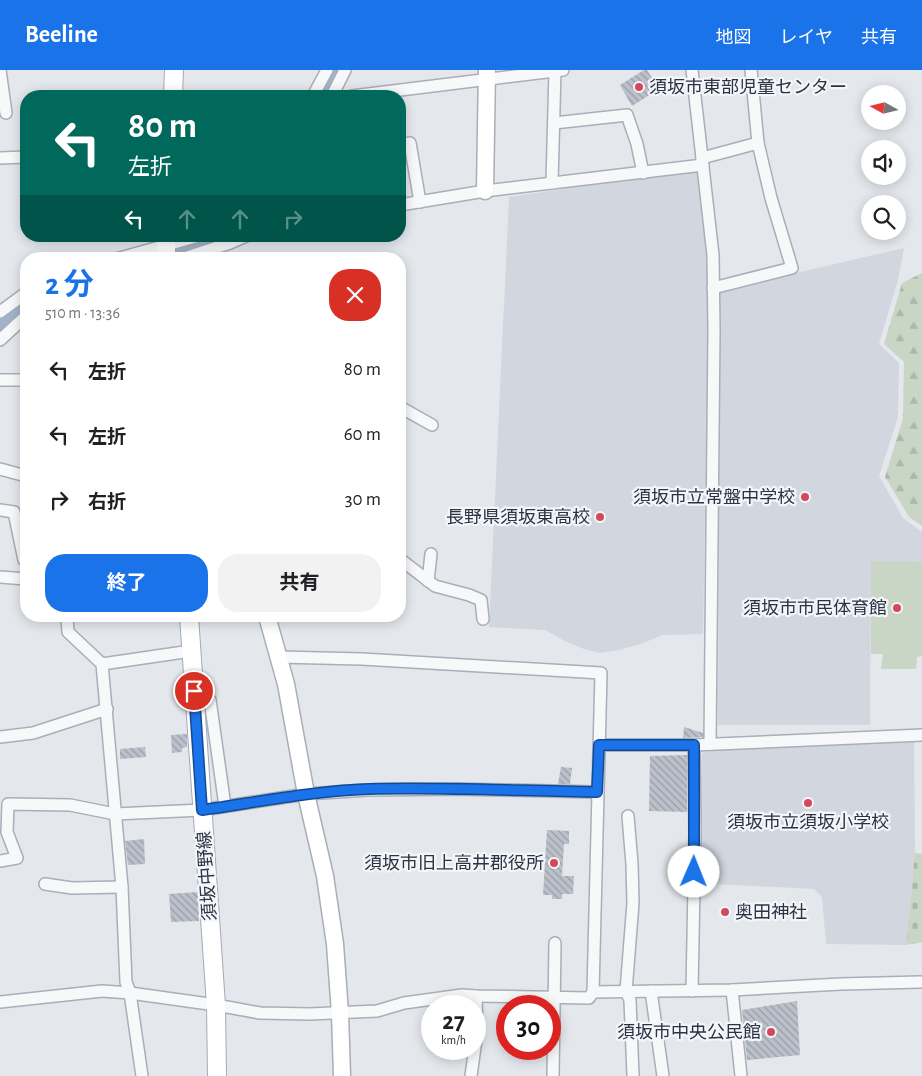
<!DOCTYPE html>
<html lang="ja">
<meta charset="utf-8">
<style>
:root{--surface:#fff;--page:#f2f2f2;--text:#202124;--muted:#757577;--accent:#1a73e8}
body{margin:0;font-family:"Alegreya Sans","Noto Sans JP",sans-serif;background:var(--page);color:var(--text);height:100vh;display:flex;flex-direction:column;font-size:19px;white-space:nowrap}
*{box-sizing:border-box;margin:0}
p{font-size:16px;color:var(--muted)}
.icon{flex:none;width:28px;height:28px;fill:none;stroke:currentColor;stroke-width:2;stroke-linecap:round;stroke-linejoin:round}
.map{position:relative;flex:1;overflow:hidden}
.side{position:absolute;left:20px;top:182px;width:386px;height:370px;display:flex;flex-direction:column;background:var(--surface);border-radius:20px;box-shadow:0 2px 12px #0003}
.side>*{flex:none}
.hud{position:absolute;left:20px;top:20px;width:386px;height:152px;border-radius:20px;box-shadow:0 2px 12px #0003;background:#00695c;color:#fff;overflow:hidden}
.needle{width:32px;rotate:278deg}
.fabs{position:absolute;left:861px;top:15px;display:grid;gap:10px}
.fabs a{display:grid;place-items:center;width:45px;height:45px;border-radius:50%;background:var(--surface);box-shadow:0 2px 12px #0003;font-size:25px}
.speed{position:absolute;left:421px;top:925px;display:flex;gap:10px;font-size:25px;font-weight:700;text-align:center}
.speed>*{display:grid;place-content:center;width:65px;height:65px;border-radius:50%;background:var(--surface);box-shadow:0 2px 12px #0003;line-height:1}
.speed small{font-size:12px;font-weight:400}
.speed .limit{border:8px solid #d22;background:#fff;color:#111}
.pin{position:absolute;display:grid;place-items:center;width:42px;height:42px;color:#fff;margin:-21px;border:2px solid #fff;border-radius:50%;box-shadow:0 1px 5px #0007}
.me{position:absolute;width:55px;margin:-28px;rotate:1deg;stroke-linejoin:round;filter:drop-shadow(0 0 4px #0008)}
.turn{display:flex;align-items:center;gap:18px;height:105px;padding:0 25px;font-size:22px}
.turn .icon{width:65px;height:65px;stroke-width:2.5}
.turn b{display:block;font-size:35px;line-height:42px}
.lanes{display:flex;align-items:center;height:48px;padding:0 25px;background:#0003;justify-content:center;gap:25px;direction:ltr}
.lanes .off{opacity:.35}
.round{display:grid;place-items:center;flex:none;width:52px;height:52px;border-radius:20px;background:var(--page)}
.overview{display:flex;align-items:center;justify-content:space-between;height:85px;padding:0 25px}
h1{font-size:30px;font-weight:700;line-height:38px;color:var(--accent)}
.action{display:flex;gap:10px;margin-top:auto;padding:10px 25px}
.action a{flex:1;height:58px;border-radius:20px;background:var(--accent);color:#fff;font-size:20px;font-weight:700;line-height:58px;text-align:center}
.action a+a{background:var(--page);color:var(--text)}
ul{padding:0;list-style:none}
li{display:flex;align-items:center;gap:15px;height:65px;padding:0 25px}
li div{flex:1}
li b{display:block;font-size:19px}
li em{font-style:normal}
header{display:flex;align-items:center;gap:30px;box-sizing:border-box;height:70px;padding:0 25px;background:var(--accent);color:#fff}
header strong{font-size:24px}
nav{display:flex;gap:28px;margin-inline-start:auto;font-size:18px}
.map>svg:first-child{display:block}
</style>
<header>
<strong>Beeline</strong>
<nav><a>地図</a><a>レイヤ</a><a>共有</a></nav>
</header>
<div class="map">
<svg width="922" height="1006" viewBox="0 0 922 1006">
<defs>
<pattern id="forest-firs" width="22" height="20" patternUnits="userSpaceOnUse" patternTransform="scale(1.25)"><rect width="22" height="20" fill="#c9d6c5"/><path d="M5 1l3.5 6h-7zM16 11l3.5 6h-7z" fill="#adb8ab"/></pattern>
<pattern id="cemetery-stones" width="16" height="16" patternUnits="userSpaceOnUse" patternTransform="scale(1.25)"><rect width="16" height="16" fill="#c9d6c5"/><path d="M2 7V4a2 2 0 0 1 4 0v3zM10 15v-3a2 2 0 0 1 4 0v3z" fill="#adb8ab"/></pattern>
<pattern id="building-back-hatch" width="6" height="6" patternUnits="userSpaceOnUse" patternTransform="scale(1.25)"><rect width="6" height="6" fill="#bbc0ca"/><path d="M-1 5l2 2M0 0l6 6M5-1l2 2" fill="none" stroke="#989da6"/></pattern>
</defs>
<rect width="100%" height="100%" fill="#e4e7ec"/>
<g fill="#d2d6de">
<polygon points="699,99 709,216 703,564 663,565 643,573 619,580 599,583 584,579 565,571 545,560 489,557 509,127"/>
<polygon points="904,178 898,210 879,274 899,293 898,347 879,406 903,448 922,462 922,492 871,492 870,655 718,655 720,223 792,204"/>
<polygon points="867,672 914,672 915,783 906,875 826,874 822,827 814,819 699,813 702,683 729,677"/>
</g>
<polygon fill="url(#forest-firs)" points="922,203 922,456 909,447 885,407 903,348 904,292 884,274 902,213"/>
<polygon fill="url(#cemetery-stones)" points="915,783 922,784 922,872 906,875"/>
<polygon fill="#c9d6c5" points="871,491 922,492 922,586 917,587 916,599 881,599 883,584 871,584"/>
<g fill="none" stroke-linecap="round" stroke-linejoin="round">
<g stroke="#9fb4cc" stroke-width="18">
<polyline points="322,26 335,0"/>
<polyline points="145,189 225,166"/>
<polyline points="0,258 16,243 26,235"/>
</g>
</g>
<g fill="url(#building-back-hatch)">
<polygon points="644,0 647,0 659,19 632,36 620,15"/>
<polygon points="684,657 703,663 703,667 683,668"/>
<polygon points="187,664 187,677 182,678 182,682 172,683 171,665"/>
<polygon points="145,677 146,687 120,689 120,679"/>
<polygon points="687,685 687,742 649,741 650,686"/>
<polygon points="561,697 572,698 570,714 558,714"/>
<polygon points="547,760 569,761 569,774 564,774 562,806 574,806 573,824 562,824 562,829 552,829 552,825 543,825"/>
<polygon points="144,769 145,794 128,795 125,771"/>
<polygon points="198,822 199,851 171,852 169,824"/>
<polygon points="797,931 800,985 747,990 742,940"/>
</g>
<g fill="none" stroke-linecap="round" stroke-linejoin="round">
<g stroke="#a9aeb7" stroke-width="14">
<g id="street">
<polyline points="0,0 6,43"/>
<polyline points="692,0 713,185 714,260 710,674"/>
<polyline points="313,26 327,0"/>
<polyline points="332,26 345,0"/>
<polyline points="352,26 563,0"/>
<polyline points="554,53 627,45 637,74 643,103"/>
<polyline points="400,75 410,73 420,132"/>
<polyline points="0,88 26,87"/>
<polyline points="702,88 758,73"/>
<polyline points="552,113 555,0"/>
<polyline points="400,135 485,121 703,95"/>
<polyline points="116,189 199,166"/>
<polyline points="181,189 230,173 246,166"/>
<polyline points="713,218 792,198 771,128 758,73 751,0"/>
<polyline points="0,242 26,223"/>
<polyline points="0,270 26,246"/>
<polyline points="0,310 26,310"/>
<polyline points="400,337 432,355"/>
<polyline points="0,399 26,406"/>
<polyline points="0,440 14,442 24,490 26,491"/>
<polyline points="400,489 435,516 469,525 481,530 483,549"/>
<polyline points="0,507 26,509"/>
<polyline points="428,511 431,484"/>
<polyline points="67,546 68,562 102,594 122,817 126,912 130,923 142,1006"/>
<polyline points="102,594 191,581"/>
<polyline points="210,630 225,736"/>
<polyline points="0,667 33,663 107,639"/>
<polyline points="599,675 694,675 922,665"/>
<polyline points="628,746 632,794 633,833 626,921 630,930 633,1006"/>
<polyline points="0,791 17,788 7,762 8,734 70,735 115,744 202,740 306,724 368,720 456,719 597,722"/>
<polyline points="45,814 72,818 122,817"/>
<polyline points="732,920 741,1006"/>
<polyline points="651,921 663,1006"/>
<polyline points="692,921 695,762 694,675"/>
<polyline points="593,922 732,920 841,914 920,912"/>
<polyline points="0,932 102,921 130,923 216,935 260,943 310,944 377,941 404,933 462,925 476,926 589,928 593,922 601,603 362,589 279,587"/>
<polyline points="471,1006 477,962 476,926"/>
<polyline points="553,1006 555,873"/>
</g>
</g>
<g stroke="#a9aeb7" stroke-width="19">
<g id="secondary">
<polyline points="485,121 487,0"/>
<polyline points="267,546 286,614 306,724 325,806 335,874 340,943 342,1006"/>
</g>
</g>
<g stroke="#a3abb8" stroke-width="20">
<g id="primary">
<polyline points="173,26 174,0"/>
<polyline points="166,189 166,166"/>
<polyline points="189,546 216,935 217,1006"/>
</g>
</g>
<use href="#street" stroke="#f7f8fa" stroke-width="11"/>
<use href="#secondary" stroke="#fff" stroke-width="16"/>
<use href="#primary" stroke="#fff" stroke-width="18"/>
</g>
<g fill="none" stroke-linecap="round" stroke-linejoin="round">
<g stroke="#114b97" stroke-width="12">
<path id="route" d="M 194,621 L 202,740 C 258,732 313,721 369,719 C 445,717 521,721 597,722 L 599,675 L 694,675 L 694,802"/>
</g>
<use href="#route" stroke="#1a73e8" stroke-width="9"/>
</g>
<g fill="#d1495b" stroke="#f4f6f9" stroke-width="2">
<circle cx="639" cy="17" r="5"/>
<circle cx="805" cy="427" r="5"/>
<circle cx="600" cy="447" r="5"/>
<circle cx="897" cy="538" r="5"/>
<circle cx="808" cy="733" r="5"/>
<circle cx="554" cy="793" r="5"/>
<circle cx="725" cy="842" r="5"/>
<circle cx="771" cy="962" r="5"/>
</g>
<g text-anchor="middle" stroke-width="4.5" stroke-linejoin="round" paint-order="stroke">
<g font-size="18" fill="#2b3445" stroke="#f4f6f9" text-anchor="end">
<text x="649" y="23" text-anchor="start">須坂市東部児童センター</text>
<text x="795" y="433">須坂市立常盤中学校</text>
<text x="590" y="453">長野県須坂東高校</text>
<text x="887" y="544">須坂市市民体育館</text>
<text x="808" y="758" text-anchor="middle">須坂市立須坂小学校</text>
<text x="544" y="799">須坂市旧上高井郡役所</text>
<text x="735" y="848" text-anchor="start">奥田神社</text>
<text x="761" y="968">須坂市中央公民館</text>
</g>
<g font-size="18" fill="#2b3445" stroke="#f4f6f9">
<text transform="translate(207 806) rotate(-94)" y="6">須坂中野線</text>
</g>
</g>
</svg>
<div class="fabs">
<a><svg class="needle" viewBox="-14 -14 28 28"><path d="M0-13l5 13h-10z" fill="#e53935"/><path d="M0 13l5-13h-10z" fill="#757577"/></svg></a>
<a><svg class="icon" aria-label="sound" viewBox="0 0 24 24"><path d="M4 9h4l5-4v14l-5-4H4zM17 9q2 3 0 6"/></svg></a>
<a><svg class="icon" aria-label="search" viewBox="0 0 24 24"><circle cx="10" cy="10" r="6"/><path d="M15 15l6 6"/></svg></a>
</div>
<div class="speed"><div>27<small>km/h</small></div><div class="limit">30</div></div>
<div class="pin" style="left:194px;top:621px;background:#d93025"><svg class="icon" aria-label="arrive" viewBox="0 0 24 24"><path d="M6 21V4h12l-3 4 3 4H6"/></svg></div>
<svg class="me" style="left:694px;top:802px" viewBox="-20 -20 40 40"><circle r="19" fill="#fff"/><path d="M0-13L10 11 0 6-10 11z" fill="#1a73e8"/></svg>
<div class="hud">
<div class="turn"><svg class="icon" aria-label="left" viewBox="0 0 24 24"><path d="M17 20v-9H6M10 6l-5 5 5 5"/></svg><div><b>80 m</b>左折</div></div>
<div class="lanes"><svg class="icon" aria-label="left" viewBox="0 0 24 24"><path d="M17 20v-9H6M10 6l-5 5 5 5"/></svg><svg class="icon off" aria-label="ahead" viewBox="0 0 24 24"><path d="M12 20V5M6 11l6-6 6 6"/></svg><svg class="icon off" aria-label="ahead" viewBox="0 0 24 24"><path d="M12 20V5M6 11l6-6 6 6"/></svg><svg class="icon off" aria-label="right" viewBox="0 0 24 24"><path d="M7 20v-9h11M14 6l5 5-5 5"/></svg></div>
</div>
<section class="side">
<div class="overview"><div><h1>2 分</h1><p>510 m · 13:36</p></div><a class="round" style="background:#d93025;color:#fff"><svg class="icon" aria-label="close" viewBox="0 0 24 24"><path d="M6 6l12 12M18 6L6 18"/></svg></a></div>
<ul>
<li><svg class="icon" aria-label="left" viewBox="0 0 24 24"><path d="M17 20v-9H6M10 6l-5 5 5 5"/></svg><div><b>左折</b></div><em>80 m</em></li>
<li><svg class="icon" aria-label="left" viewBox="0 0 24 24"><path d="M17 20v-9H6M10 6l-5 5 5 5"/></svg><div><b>左折</b></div><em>60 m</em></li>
<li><svg class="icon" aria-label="right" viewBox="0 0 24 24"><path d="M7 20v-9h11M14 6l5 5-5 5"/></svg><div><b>右折</b></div><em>30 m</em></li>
</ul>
<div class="action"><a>終了</a><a>共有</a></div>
</section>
</div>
